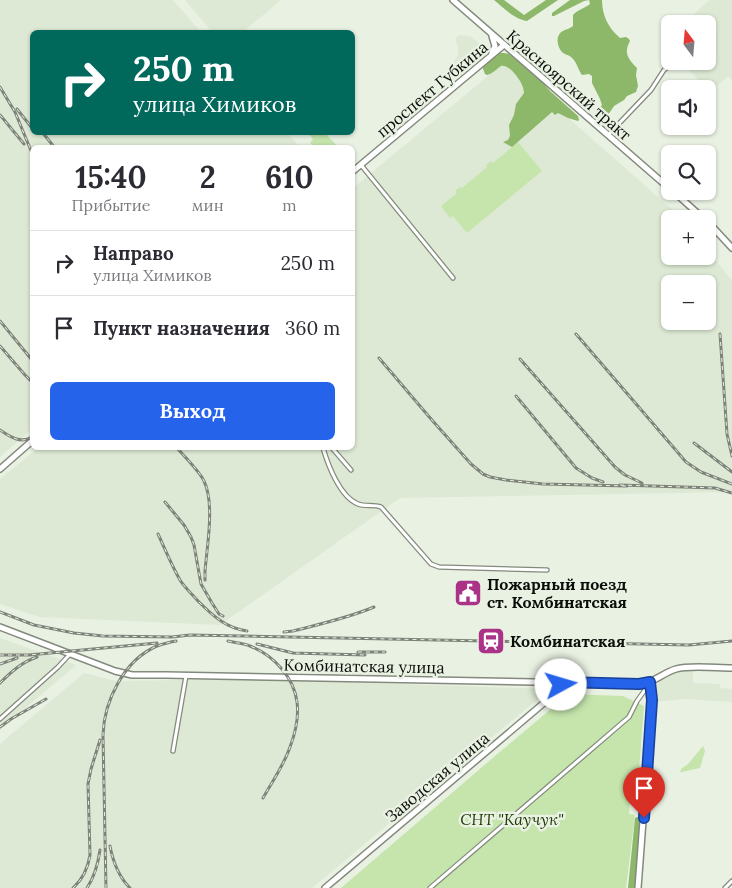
<!DOCTYPE html>
<html lang="ru">
<meta charset="utf-8">
<style>
:root{--surface:#fff;--page:#f2f2f3;--text:#2b2b33;--muted:#7c7c81;--line:#e1e1e2;--accent:#2563eb}
body{margin:0;font-family:Lora,serif;background:var(--page);color:var(--text);height:100vh;display:flex;flex-direction:column;font-size:19px;white-space:nowrap}
*{box-sizing:border-box;margin:0}
p{font-size:16px;color:var(--muted)}
.icon{flex:none;width:28px;height:28px;fill:none;stroke:currentColor;stroke-width:2;stroke-linecap:round;stroke-linejoin:round}
.map{position:relative;flex:1;overflow:hidden}
.panel{position:absolute;left:30px;top:145px;width:325px;height:305px;display:flex;flex-direction:column;background:var(--surface);border-radius:8px;box-shadow:0 1px 4px #0004}
.panel>*{flex:none}
.banner{position:absolute;left:30px;top:30px;width:325px;height:105px;border-radius:8px;box-shadow:0 1px 4px #0004;background:#00695c;color:#fff;overflow:hidden}
.needle{width:32px;rotate:344deg}
.fabs{position:absolute;left:661px;top:15px;display:grid;gap:10px}
.fabs a{display:grid;place-items:center;width:55px;height:55px;border-radius:8px;background:var(--surface);box-shadow:0 1px 4px #0004;font-size:25px}
.pin{position:absolute;display:grid;place-items:center;width:42px;height:42px;color:#fff;margin:-51px -21px;border-radius:50% 50% 50% 0;rotate:-45deg;box-shadow:0 0 5px #0007}
.pin .icon{rotate:45deg}
.me{position:absolute;width:55px;margin:-28px;rotate:84deg;stroke-linejoin:round;filter:drop-shadow(0 0 4px #0008)}
.turn{display:flex;align-items:center;gap:18px;height:105px;padding:0 20px;font-size:22px}
.turn .icon{width:65px;height:65px;stroke-width:2.5}
.turn b{display:block;font-size:35px;line-height:42px}
.eta{display:flex;justify-content:space-evenly;align-items:center;height:85px;text-align:center}
.eta b{font-size:30px;font-weight:800;line-height:35px}
.action{display:flex;gap:10px;margin-top:auto;padding:10px 20px}
.action a{flex:1;height:58px;border-radius:8px;background:var(--accent);color:#fff;font-size:20px;font-weight:800;line-height:58px;text-align:center}
ul{padding:0;list-style:none}
li{display:flex;align-items:center;gap:15px;height:65px;padding:0 20px;border-top:1px solid var(--line)}
li div{flex:1}
li b{display:block;font-size:19px}
li em{font-style:normal}
.map>svg:first-child{display:block}
</style>
<div class="map">
<svg width="732" height="888" viewBox="0 0 732 888">
<rect width="100%" height="100%" fill="#e9f1e3"/>
<g fill="#dde9d4" fill-rule="evenodd">
<polygon points="1,0 173,0 201,32 32,32 32,132 287,133 300,147 32,148 32,429 0,457 0,1"/>
<polygon points="185,0 281,0 243,32 212,32"/>
<polygon points="709,0 732,0 732,80 728,76 710,92 686,67 681,70 673,61 708,61 708,24 684,24"/>
<polygon points="459,35 470,36 480,44 480,50 475,59 476,61 480,62 458,80 459,73 454,62 458,54 458,47 456,43 456,38"/>
<path d="M 505,62 L 683,219 L 670,219 L 670,256 L 708,256 L 708,250 L 732,281 L 732,492 L 400,498 L 220,625 L 39,617 L 0,604 L 0,479 L 38,448 L 352,448 L 353,188 ZM 670,284 L 708,284 L 708,321 L 670,321 Z"/>
<polygon points="0,638 76,665 0,730"/>
<polygon points="673,671 693,671 693,683 720,684 720,688 732,689 732,702 683,699 655,702 657,685 662,678"/>
<polygon points="84,673 116,681 246,679 550,689 312,888 0,888 0,744"/>
</g>
<g fill="#c5e5ac">
<polygon points="308,133 325,133 338,147 314,147 310,143 313,139"/>
<polygon points="518,142 542,171 467,233 453,216 450,218 441,206 457,193 455,191 460,187 462,188 487,167 486,165 491,161 493,163"/>
<polygon points="569,694 623,696 644,706 638,784 629,794 630,799 629,814 635,815 626,888 341,888 495,756"/>
<polygon points="703,746 705,751 700,768 682,772 680,772 681,769 688,764"/>
</g>
<g fill="#8db769">
<path d="M 494,0 L 504,0 L 524,15 L 546,0 L 558,0 L 527,21 C 514,19 504,8 494,0 Z"/>
<path d="M 570,0 L 602,0 C 602,15 608,28 620,38 L 626,37 L 629,39 L 630,41 C 623,53 629,60 637,68 L 636,75 L 638,86 L 636,92 L 627,96 L 624,100 L 614,106 L 608,115 L 603,117 L 595,115 L 595,112 L 602,105 L 600,99 L 592,83 L 592,76 L 589,74 L 582,75 C 578,70 577,62 572,58 C 570,55 565,55 562,52 C 557,46 555,35 563,31 C 567,29 569,29 573,26 L 573,15 C 577,10 585,8 590,4 L 589,0 L 584,1 L 554,16 L 552,16 L 552,13 Z"/>
<path d="M 499,53 L 504,53 L 509,54 L 542,82 L 550,91 L 578,116 L 579,120 L 578,121 L 568,118 L 558,113 L 555,115 L 552,112 L 512,147 L 503,142 L 508,140 L 510,136 L 509,125 L 514,115 L 516,104 L 524,93 C 524,91 523,87 522,85 C 520,79 508,63 501,66 C 496,69 494,73 487,75 L 485,74 L 482,66 Z"/>
<polygon points="637,817 640,817 641,818 635,888 628,888 635,818"/>
</g>
<g fill="none" stroke-linecap="round" stroke-linejoin="round">
<g stroke="#838a7d" stroke-width="5.5">
<g id="minor">
<polyline points="608,135 651,90 664,70 675,61"/>
<polyline points="361,165 453,278"/>
<path d="M 323,448 C 328,465 340,497 358,504 C 365,507 374,504 381,507 L 431,564 L 439,567 L 547,570"/>
<polyline points="332,448 351,470"/>
<polyline points="0,719 58,667 70,654"/>
<polyline points="173,751 186,676"/>
<polyline points="430,888 629,717 637,701 650,683"/>
<polyline points="725,888 732,881"/>
</g>
</g>
<g stroke="#838a7d" stroke-width="8">
<g id="major">
<polyline points="453,0 670,189"/>
<polyline points="492,36 495,46 492,53"/>
<polyline points="352,172 504,45"/>
<polyline points="673,191 704,219"/>
<polyline points="708,222 732,248"/>
<polyline points="0,469 32,441"/>
<path d="M 0,627 L 115,671 L 132,675 L 166,675 L 639,684 C 655,683 662,673 676,669 C 689,665 717,668 732,668"/>
<polyline points="325,888 525,719 558,691 562,682"/>
<polyline points="638,888 652,700 650,682"/>
</g>
</g>
<use href="#minor" stroke="#fff" stroke-width="3"/>
<use href="#major" stroke="#fff" stroke-width="5"/>
<g stroke="#7e837a" stroke-width="3">
<g id="rail">
<polyline points="0,87 15,112 32,153"/>
<polyline points="17,109 32,128"/>
<polyline points="0,115 24,144"/>
<polyline points="42,132 55,148"/>
<polyline points="0,321 32,360"/>
<polyline points="576,334 686,462 701,472 732,484"/>
<polyline points="720,334 727,434 732,456"/>
<polyline points="0,346 25,375 32,382"/>
<polyline points="379,358 431,419 471,464 483,474 490,477 506,480 543,484 627,486"/>
<polyline points="520,359 615,467 625,475 642,483"/>
<polyline points="516,396 576,468 592,478 603,482"/>
<path d="M 0,430 C 10,437 21,444 32,437"/>
<polyline points="694,443 732,472"/>
<path d="M 177,448 C 184,456 200,472 204,481 C 215,504 207,546 205,571 L 205,580"/>
<polyline points="620,485 715,488 732,493"/>
<polyline points="165,502 184,525 191,537 194,545 201,584 212,603 219,614 223,616"/>
<path d="M 158,534 C 165,549 172,566 180,580 C 185,588 192,594 198,601 C 213,616 226,628 247,631"/>
<polyline points="0,612 34,625 74,633 103,636 172,637 190,635 689,645 732,641"/>
<path d="M 284,632 L 293,631 C 320,624 348,618 374,607"/>
<path d="M 228,641 C 235,643 243,643 250,646 C 273,655 294,677 297,702 C 299,717 295,734 290,747 C 284,765 272,782 263,798"/>
<polyline points="257,644 293,653 365,655"/>
<polyline points="358,652 385,652"/>
<polyline points="0,655 29,655 157,643"/>
<polyline points="0,664 17,658"/>
<path d="M 0,683 C 11,672 22,662 37,657"/>
<polyline points="0,727 11,719 46,699"/>
<path d="M 110,846 C 113,862 118,876 130,888"/>
<path d="M 73,888 C 83,879 88,868 90,855 L 88,784 L 91,769 L 100,740"/>
<path d="M 87,888 C 95,876 98,864 100,850"/>
<path d="M 106,888 L 103,735 C 104,701 124,660 157,646 C 163,644 170,642 176,641"/>
</g>
</g>
<use href="#rail" stroke="#e9f1e3" stroke-width="1" stroke-dasharray="4" stroke-linecap="butt"/>
</g>
<g fill="none" stroke-linecap="round" stroke-linejoin="round">
<g stroke="#184099" stroke-width="12">
<polyline id="route" points="561,685 562,682 639,684 650,682 652,700 644,818"/>
</g>
<use href="#route" stroke="#2563eb" stroke-width="9"/>
</g>
<defs>
<g id="civic-square" transform="scale(1.4375)"><rect x="-9" y="-9" width="18" height="18" rx="4" fill="#aa3287" stroke="#e9f1e3"/><path d="M-.6-6.5H3V-4.5H.6V-3L4-1V1h2V6H-6V1h2V-1L-.6-3ZM-1.2 2.5V6h2.4V2.5Z" fill="#fff"/></g>
<g id="station-square" transform="scale(1.4375)"><rect x="-9" y="-9" width="18" height="18" rx="4" fill="#aa3287" stroke="#e9f1e3"/><path d="M-3-6H3Q5-6 5-4V2Q5 4 3 4L4.5 6H3L1.5 4h-3L-3 6H-4.5L-3 4Q-5 4-5 2V-4Q-5-6-3-6ZM-3.5-4v3h7v-3ZM-3.5 1v1.5H-2V1ZM2 1v1.5H3.5V1Z" fill="#fff"/></g>
</defs>
<g fill-rule="evenodd">
<use href="#civic-square" x="468" y="593"/>
<use href="#station-square" x="491" y="641"/>
</g>
<g text-anchor="middle" stroke-width="5" stroke-linejoin="round" paint-order="stroke">
<g font-size="16" fill="#0b0d09" stroke="#e9f1e3">
<text transform="translate(569 85) rotate(41)" y="6">Красноярский тракт</text>
<text transform="translate(432 89) rotate(-40)" y="6">проспект Губкина</text>
<text transform="translate(364 666) rotate(1)" y="6">Комбинатская улица</text>
<text transform="translate(437 777) rotate(-40)" y="6">Заводская улица</text>
</g>
<g font-size="16" font-weight="bold" fill="#0b0d09" stroke="#e9f1e3" text-anchor="start">
<text x="487" y="590">Пожарный поезд<tspan x="487" dy="18">ст. Комбинатская</tspan></text>
<text x="510" y="647">Комбинатская</text>
</g>
<g font-size="16" font-style="italic" fill="#1f3900" stroke="#e9f1e3">
<text x="512" y="825">СНТ "Каучук"</text>
</g>
</g>
</svg>
<div class="fabs">
<a><svg class="needle" viewBox="-14 -14 28 28"><path d="M0-13l5 13h-10z" fill="#e53935"/><path d="M0 13l5-13h-10z" fill="#7c7c81"/></svg></a>
<a><svg class="icon" aria-label="sound" viewBox="0 0 24 24"><path d="M4 9h4l5-4v14l-5-4H4zM17 9q2 3 0 6"/></svg></a>
<a><svg class="icon" aria-label="search" viewBox="0 0 24 24"><circle cx="10" cy="10" r="6"/><path d="M15 15l6 6"/></svg></a>
<a>+</a>
<a>−</a>
</div>
<div class="pin" style="left:644px;top:818px;background:#d93025"><svg class="icon" aria-label="arrive" viewBox="0 0 24 24"><path d="M6 21V4h12l-3 4 3 4H6"/></svg></div>
<svg class="me" style="left:561px;top:685px" viewBox="-20 -20 40 40"><circle r="19" fill="#fff"/><path d="M0-13L10 11 0 6-10 11z" fill="#2563eb"/></svg>
<div class="banner">
<div class="turn"><svg class="icon" aria-label="right" viewBox="0 0 24 24"><path d="M7 20v-9h11M14 6l5 5-5 5"/></svg><div><b>250 m</b>улица Химиков</div></div>
</div>
<section class="panel">
<div class="eta">
<div><b>15:40</b><p>Прибытие</p></div>
<div><b>2</b><p>мин</p></div>
<div><b>610</b><p>m</p></div>
</div>
<ul>
<li><svg class="icon" aria-label="right" viewBox="0 0 24 24"><path d="M7 20v-9h11M14 6l5 5-5 5"/></svg><div><b>Направо</b><p>улица Химиков</p></div><em>250 m</em></li>
<li><svg class="icon" aria-label="arrive" viewBox="0 0 24 24"><path d="M6 21V4h12l-3 4 3 4H6"/></svg><div><b>Пункт назначения</b></div><em>360 m</em></li>
</ul>
<div class="action"><a>Выход</a></div>
</section>
</div>
